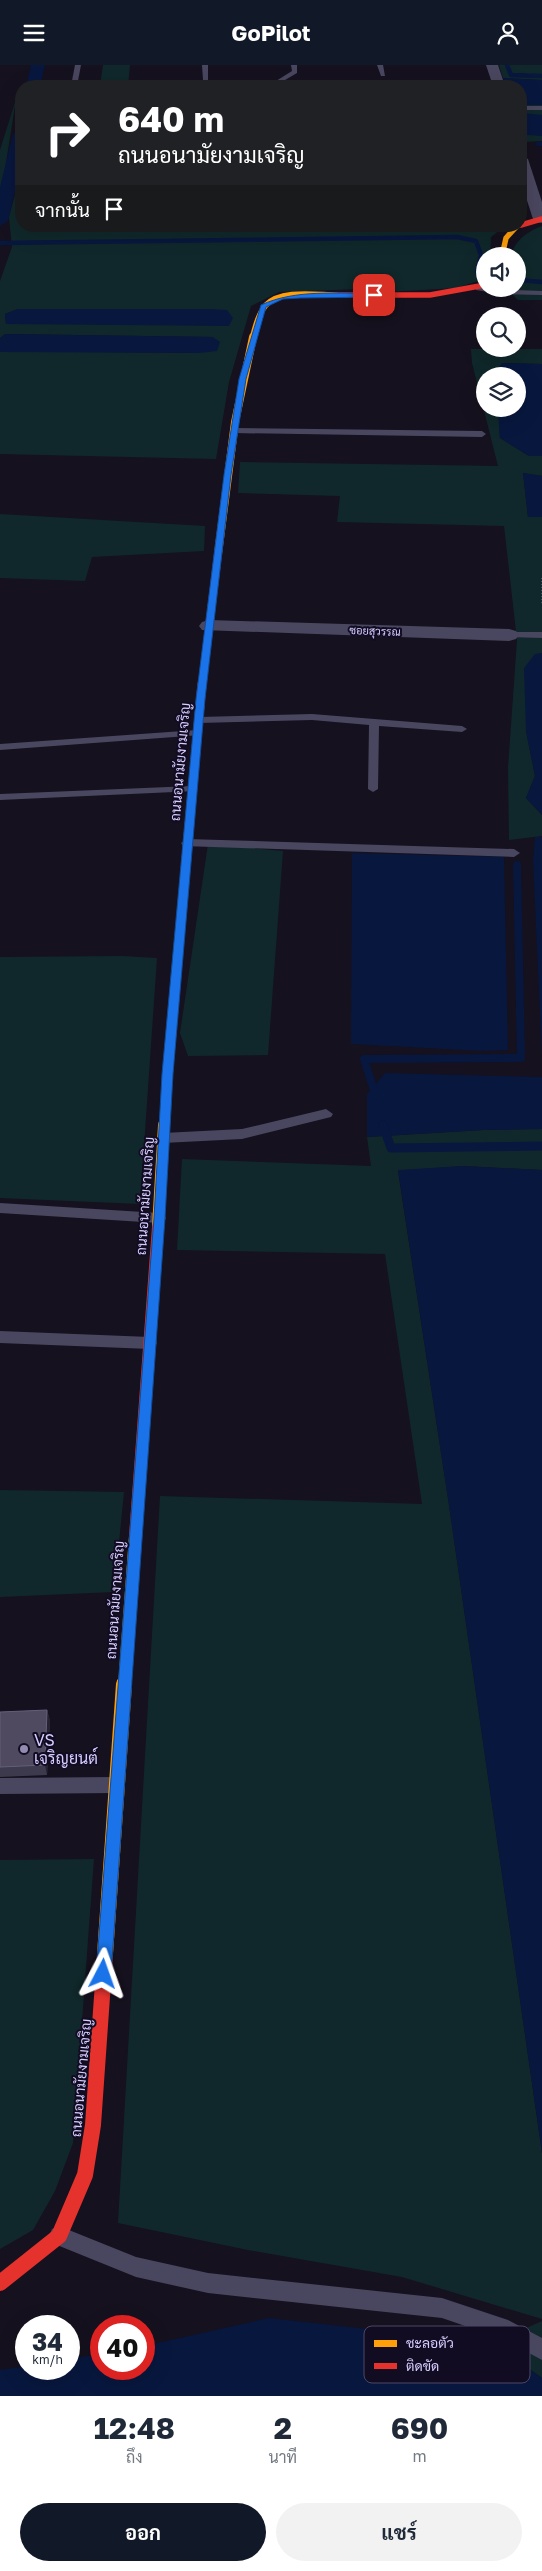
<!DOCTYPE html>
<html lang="th">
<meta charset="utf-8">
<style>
:root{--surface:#fff;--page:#f2f2f3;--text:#1f2937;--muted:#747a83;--accent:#111827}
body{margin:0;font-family:"Golos Text",Sarabun,sans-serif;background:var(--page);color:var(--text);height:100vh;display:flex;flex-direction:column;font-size:19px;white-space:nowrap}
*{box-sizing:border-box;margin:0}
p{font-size:16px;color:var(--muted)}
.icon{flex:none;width:28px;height:28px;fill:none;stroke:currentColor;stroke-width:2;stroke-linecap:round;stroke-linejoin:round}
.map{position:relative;height:2331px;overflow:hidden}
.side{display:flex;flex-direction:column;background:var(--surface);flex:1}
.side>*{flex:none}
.hud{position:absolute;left:15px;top:15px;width:512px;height:152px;border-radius:20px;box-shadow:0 5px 20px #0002;background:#202124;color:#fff;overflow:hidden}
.controls{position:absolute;left:476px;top:182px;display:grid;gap:10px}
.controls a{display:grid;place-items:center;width:50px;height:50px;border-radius:50%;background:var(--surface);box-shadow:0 5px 20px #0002;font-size:25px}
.speed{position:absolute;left:15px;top:2250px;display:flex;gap:10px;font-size:25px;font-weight:700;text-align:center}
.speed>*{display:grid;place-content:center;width:65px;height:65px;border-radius:50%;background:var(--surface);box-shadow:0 5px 20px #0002;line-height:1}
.speed small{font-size:12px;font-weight:400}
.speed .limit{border:8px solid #d22;background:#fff;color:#111}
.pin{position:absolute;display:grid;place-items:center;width:42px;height:42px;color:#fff;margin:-21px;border-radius:10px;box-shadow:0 2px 8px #0006}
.me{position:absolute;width:55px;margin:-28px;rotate:4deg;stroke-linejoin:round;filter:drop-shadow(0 0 4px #0008)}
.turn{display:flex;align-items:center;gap:18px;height:105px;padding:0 20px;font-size:22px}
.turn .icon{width:65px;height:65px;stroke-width:2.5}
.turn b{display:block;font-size:35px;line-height:42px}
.then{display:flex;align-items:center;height:48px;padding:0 20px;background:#0003;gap:10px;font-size:19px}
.eta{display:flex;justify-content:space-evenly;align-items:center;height:85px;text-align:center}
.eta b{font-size:30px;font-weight:700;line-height:35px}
.cta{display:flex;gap:10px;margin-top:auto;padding:10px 20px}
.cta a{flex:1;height:58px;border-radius:30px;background:var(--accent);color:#fff;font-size:20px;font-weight:700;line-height:58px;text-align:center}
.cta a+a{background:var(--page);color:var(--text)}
header{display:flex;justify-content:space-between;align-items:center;height:65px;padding:0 20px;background:var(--accent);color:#fff;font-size:22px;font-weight:700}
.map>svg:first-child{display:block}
</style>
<header><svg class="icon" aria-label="menu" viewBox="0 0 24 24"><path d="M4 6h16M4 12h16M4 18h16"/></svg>GoPilot<svg class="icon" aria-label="person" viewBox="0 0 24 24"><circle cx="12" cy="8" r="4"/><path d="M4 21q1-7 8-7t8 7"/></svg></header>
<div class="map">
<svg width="542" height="2331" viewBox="0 0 542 2331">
<rect width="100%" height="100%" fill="#15111e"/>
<g fill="#10282b" fill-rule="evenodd">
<polygon points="103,0 130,0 128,21 100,21"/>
<polygon points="499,0 542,0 542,15 503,13"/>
<polygon points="16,34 0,136 0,85"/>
<polygon points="521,40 542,40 542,76 523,77"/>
<path d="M 21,107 L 21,161 L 32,161 L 36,167 L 327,161 L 505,161 L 491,172 L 490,191 L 485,191 L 485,208 L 481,215 L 456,223 L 387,227 L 361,224 L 279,227 L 251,241 L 229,317 L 216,394 L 0,389 L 0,286 L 199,288 L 213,272 L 5,269 L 0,273 L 0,216 L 12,182 L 9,152 ZM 18,244 L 210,244 L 6,259 L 5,249 Z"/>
<path d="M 542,161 L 542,235 L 518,235 L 506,224 L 518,224 L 518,191 L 511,191 C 514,176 528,166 542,161 Z"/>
<polygon points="471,284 542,284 542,299 502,298 495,311 485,311 485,344 498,344 500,373 529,391 542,391 542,411 523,408 528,452 542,452 542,588 535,590 526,666 535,711 526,733 542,750 542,771 509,775 508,703 517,575 504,461 337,457 340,431 238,428 240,397 498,401 472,298"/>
<polygon points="0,449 205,461 204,486 92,492 85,516 0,513"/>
<polygon points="208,779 283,786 268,990 188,991 180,968"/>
<polygon points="122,891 157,893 140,1139 0,1133 0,892"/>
<polygon points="542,1064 542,1105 463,1101 398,1106 449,1440 542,2088 542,2254 402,2212 248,2185 118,2158 160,1431 422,1439 385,1189 177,1185 182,1094 371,1101 367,1072 483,1065"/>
<polygon points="0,1425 124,1427 114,1527 0,1532"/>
<polygon points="94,1794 73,2078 55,2126 33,2165 0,2184 0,1795"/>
<polygon points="542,2256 542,2313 493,2278"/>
</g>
<g fill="#08173e">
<polygon points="503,13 542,15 542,40 521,40 521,21 506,21"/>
<polygon points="523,48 542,50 542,71 527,70 521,56"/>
<polygon points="32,161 327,161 36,167"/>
<polygon points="18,244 210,244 227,245 233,253 229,261 6,259 5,249"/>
<polygon points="5,269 213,272 220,277 217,286 199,288 0,287 0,274"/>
<polygon points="502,298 542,299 542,391 529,391 500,373 498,344 518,344 518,311 495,311"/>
<polygon points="523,408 542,411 542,452 528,452"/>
<polygon points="542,588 542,750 526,733 535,711 526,666 524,603 535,589"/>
<polygon points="535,772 542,772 542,992 533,796"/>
<polygon points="352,788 504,792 508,985 481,986 351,979"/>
<polygon points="385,1008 542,1012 542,1064 483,1065 367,1072 367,1029"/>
<polygon points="463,1101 542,1105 542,2088 449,1440 398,1105"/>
<polygon points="269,2253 493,2278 542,2313 542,2331 0,2331 0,2305 26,2301 26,2304 69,2304 69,2294 101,2289 101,2304 144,2304 144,2281"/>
</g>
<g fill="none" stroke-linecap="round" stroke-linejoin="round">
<g stroke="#08173e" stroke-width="4.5">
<polyline points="507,0 511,10 542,11"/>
<polyline points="538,79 542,79"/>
<polyline points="0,178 457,172 476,176 481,190 477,207 483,209"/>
<polyline points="518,215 542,217"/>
</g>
<g stroke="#08173e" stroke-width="8">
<polyline points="376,1032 364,994 521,993 517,800"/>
<polyline points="383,1059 384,1061"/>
</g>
<polyline stroke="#08173e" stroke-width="9" points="383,1060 391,1083 542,1081"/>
<g fill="#08173e" fill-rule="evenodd">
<polygon points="31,0 45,0 40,21 26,21"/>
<polygon points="21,64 21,101 8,156 0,161 0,122 13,69"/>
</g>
<polyline stroke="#44505f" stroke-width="2" stroke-dasharray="1 2" stroke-linecap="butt" points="542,513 542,540"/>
<g fill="#49465f" fill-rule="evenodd">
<polygon points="75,0 81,0 77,21 71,21"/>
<polygon points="202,0 208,0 208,16 203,15"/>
<polygon points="291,0 297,0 297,8 280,18 276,18 276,16 292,6"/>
<polygon points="377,0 383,0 385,11 381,11"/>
<rect x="521" y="41" width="21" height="4"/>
<polygon points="479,221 485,222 485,224 542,226 542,230 500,229 476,225 476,221"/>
<polygon points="235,363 482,366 486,369 482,372 232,368 232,364"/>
<polygon points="509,567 542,567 542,573 505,572 504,570"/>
<polygon points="312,649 462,661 467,664 462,667 379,661 378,724 373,727 368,724 369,660 312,655 199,658 194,655 199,652"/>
<polygon points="197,665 202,668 201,670 0,685 0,679"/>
<polygon points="192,721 196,722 196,726 0,735 0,729"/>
<polygon points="187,774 514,784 520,788 514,792 183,781 181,778"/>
<polygon points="326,1044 333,1049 331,1052 242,1074 163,1078 156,1073 163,1068 242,1064"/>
<polygon points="0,1138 159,1148 164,1149 166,1153 164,1157 159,1158 0,1148"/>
<polygon points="0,1266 150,1272 155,1274 157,1278 155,1282 150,1284 0,1278"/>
<polygon points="116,1712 122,1714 125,1720 122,1726 116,1728 0,1729 0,1713"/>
<polygon points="59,2161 136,2192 208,2208 442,2233 508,2255 542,2273 542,2295 503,2274 442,2253 208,2228 136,2212 52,2178 49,2171 52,2164"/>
</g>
<g fill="#49465f" fill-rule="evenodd">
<polygon points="486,0 498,0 505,21 493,21"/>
<polygon points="521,90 528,94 542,137 542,158 535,157 533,154 521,117"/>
<polygon points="209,555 509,564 516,566 519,570 516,574 509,576 202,565 199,561 202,557"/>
</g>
<g stroke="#ff9f0a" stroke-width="5.5">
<polyline points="502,191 506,173 517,161"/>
<path d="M 252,274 C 255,263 258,249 266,240 C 281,224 317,230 336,230"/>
</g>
<polyline stroke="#ff9f0a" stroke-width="8" points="218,489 235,357 253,272"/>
<polyline stroke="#ff9f0a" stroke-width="9" points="164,1061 188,772"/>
<g stroke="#ff9f0a" stroke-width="12">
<polyline points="158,1162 164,1060"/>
<polyline points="124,1621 135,1471"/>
</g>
<polyline stroke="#ff9f0a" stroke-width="16" points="105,1889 124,1619"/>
<g stroke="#e5322d" stroke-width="5.5">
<polyline points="521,160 542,154"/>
<polyline points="336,230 430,230 485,220"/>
</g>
<polyline stroke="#e5322d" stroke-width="8" points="202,620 218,489"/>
<polyline stroke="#e5322d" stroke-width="9" points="188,772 202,619"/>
<polyline stroke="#e5322d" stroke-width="12" points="135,1471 158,1162"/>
<polyline stroke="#e5322d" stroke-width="16" points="0,2218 59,2171 85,2110 93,2060 105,1889"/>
</g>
<polygon fill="#3e3a4d" points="47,1645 50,1656 47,1710 0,1712 0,1647"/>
<polygon fill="#272332" points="47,1645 50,1656 47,1710 45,1700"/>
<polygon fill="#4f4a60" stroke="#645f79" points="47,1645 45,1700 0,1702 0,1647"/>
<path fill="#1a73e8" stroke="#114b97" d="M 374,228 L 376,232 L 300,233 L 283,234 L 266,242 L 246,314 L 231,410 L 205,634 L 173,1009 L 165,1153 L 111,1909 L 109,1914 L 103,1917 L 98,1914 L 96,1909 L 154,1153 L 162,1009 L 196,634 L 224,410 L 239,314 L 261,240 C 296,224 336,229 374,228 Z"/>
<circle fill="#938cb0" stroke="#120c23" stroke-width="2" cx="24" cy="1684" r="5"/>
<g text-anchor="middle" stroke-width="4" stroke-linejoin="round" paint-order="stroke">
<g font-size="11" fill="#d7ceff" stroke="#120c23">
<text transform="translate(375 566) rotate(2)" y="4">ซอยสุวรรณ</text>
</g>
<g font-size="14" fill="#d7ceff" stroke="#120c23">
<text transform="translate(180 697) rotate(-85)" y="5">ถนนอนามัยงามเจริญ</text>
<text transform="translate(145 1131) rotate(-86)" y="5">ถนนอนามัยงามเจริญ</text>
<text transform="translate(115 1535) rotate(-86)" y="5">ถนนอนามัยงามเจริญ</text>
<text transform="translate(81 2013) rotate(-85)" y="5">ถนนอนามัยงามเจริญ</text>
</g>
<g font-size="16" fill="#d7ceff" stroke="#120c23" text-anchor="start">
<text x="34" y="1681">VS<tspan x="34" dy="18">เจริญยนต์</tspan></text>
</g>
</g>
<rect x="364" y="2261" width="166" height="57" rx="8" fill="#120c23" stroke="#4d4665" stroke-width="1"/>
<rect x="374" y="2275" width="23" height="7" fill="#ff9f0a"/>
<rect x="374" y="2298" width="23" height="6" fill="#e5322d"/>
<g font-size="14" fill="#d7ceff">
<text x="406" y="2283">ชะลอตัว</text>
<text x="406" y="2306">ติดขัด</text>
</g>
</svg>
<div class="controls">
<a><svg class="icon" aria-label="sound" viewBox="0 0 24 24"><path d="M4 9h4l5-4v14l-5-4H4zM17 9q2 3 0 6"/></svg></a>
<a><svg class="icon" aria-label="search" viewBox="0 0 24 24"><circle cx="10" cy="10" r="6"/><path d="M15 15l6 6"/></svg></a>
<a><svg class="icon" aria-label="layers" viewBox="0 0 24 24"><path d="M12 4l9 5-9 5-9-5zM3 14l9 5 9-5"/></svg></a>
</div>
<div class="speed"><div>34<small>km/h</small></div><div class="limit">40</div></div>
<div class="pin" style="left:374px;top:230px;background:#d93025"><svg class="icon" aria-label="arrive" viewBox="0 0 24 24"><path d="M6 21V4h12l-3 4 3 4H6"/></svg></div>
<svg class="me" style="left:103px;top:1909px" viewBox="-20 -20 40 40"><path d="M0-17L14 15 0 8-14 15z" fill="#1a73e8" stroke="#fff" stroke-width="4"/></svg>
<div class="hud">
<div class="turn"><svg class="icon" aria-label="right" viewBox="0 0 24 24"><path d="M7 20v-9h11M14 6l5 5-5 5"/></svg><div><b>640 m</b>ถนนอนามัยงามเจริญ</div></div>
<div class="then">จากนั้น<svg class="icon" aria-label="arrive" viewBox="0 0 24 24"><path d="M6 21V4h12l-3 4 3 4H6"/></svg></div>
</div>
</div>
<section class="side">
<div class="eta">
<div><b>12:48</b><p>ถึง</p></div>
<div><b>2</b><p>นาที</p></div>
<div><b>690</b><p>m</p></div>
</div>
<div class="cta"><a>ออก</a><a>แชร์</a></div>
</section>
